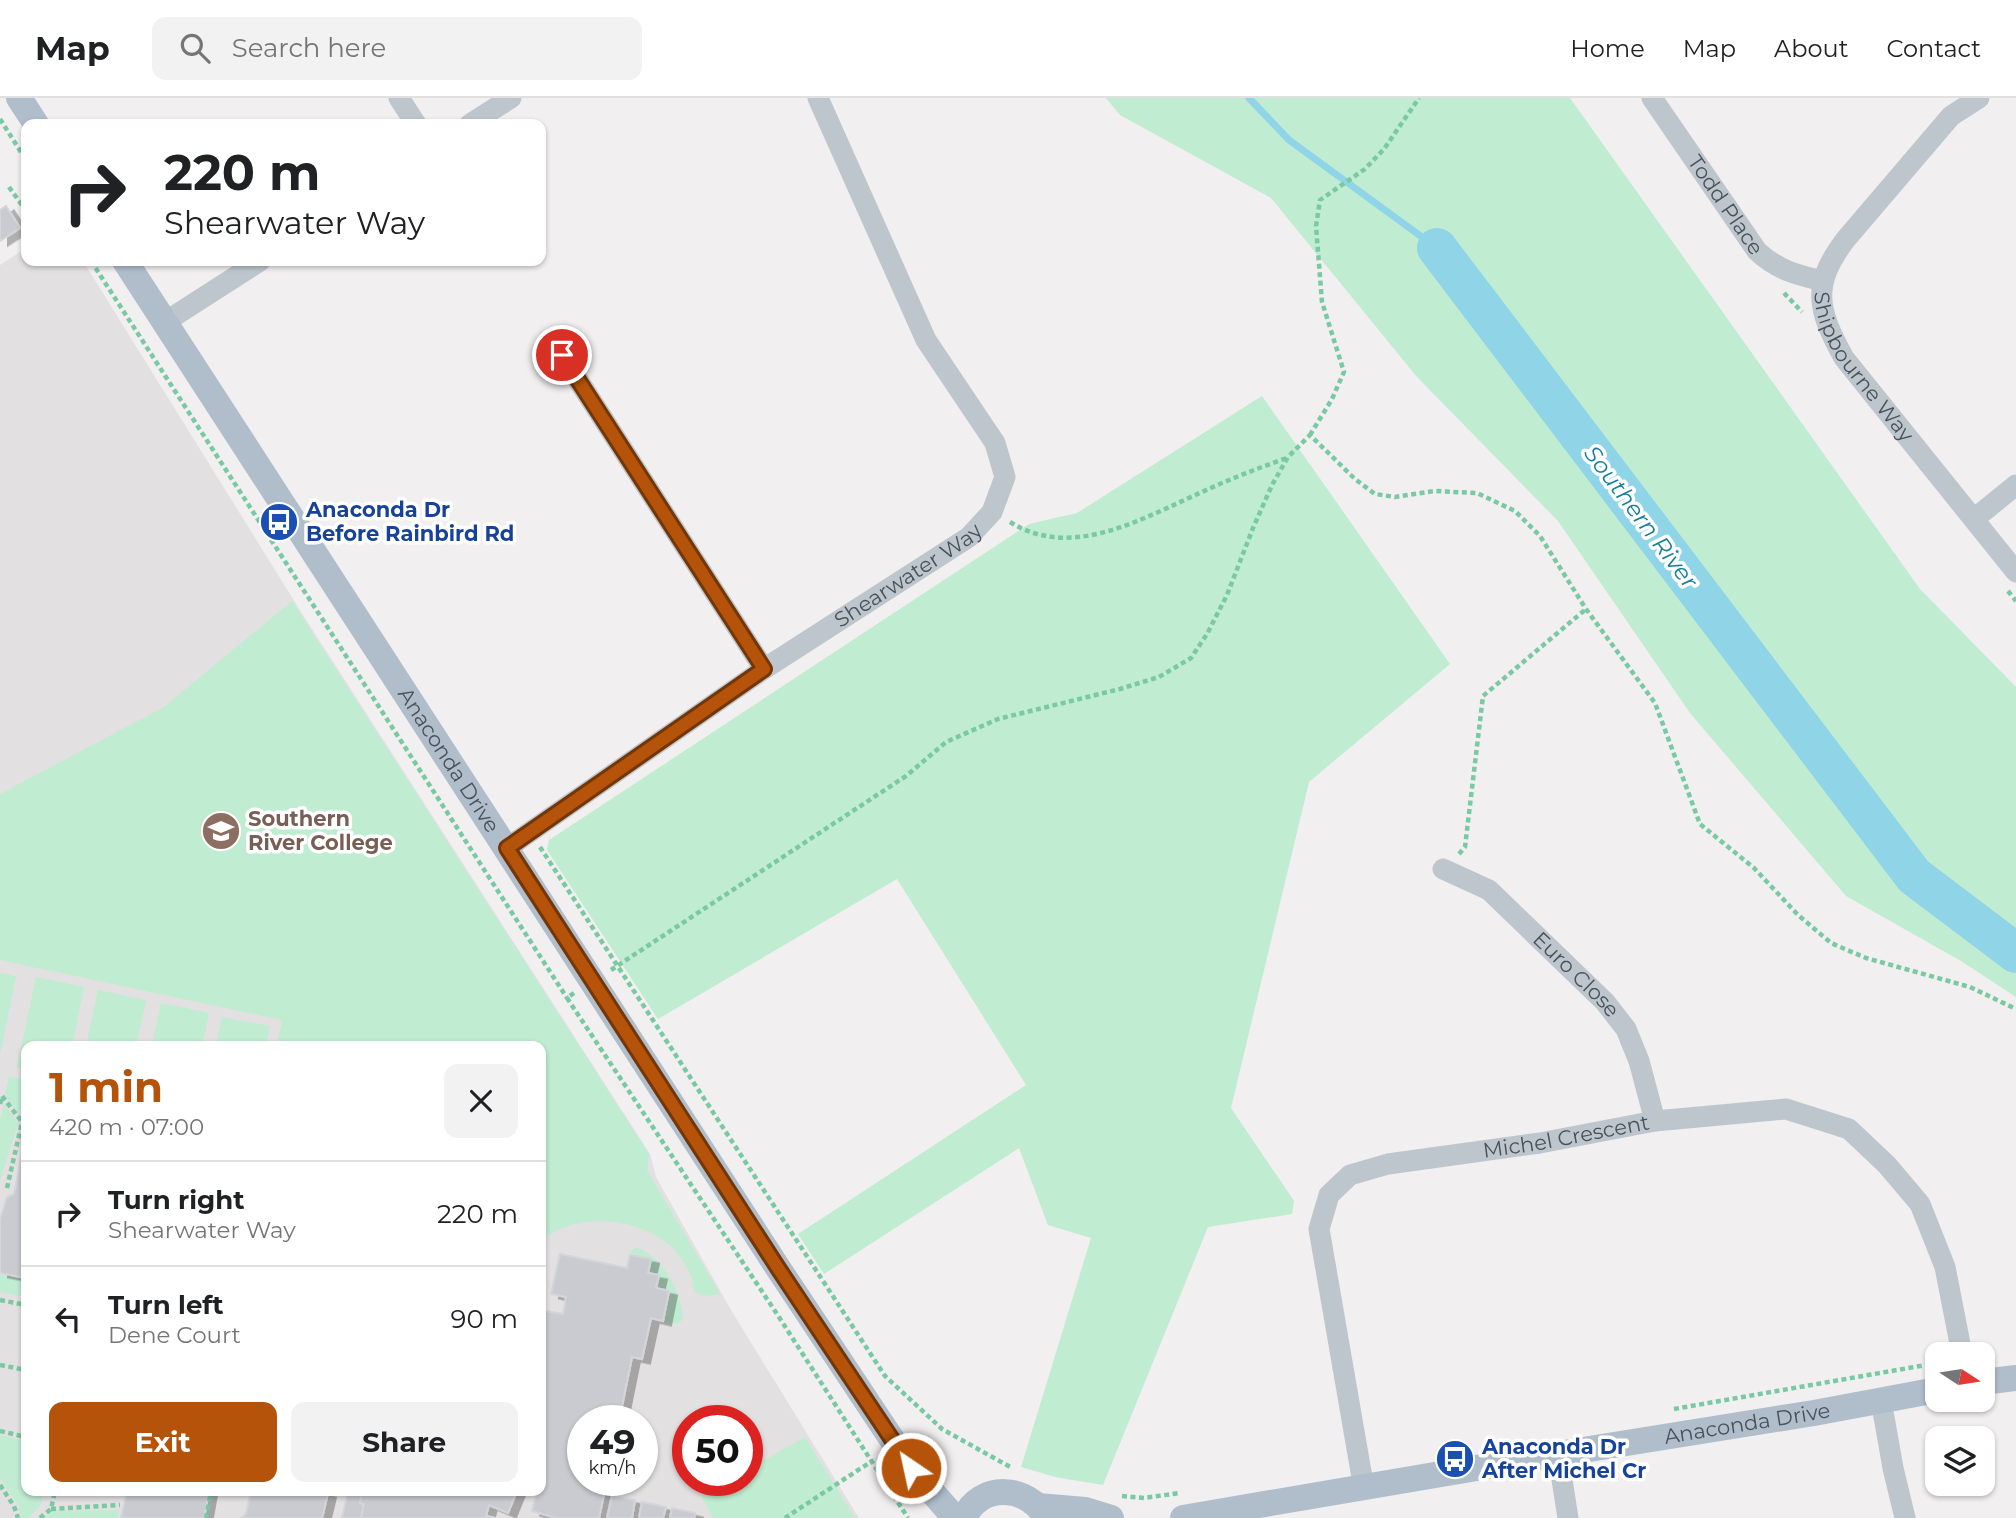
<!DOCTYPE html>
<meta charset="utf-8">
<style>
:root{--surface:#fff;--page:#f2f2f2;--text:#202124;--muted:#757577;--line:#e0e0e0;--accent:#b45309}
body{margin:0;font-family:Montserrat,sans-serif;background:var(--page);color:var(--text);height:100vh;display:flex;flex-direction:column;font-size:26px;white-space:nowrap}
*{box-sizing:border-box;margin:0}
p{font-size:23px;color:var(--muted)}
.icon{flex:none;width:38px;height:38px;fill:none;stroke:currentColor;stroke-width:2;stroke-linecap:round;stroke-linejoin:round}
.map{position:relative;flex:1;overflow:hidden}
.panel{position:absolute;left:21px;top:943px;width:525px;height:455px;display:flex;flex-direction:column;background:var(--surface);border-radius:14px;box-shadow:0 2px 5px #0004}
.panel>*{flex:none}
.banner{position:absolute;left:21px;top:21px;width:525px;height:147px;border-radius:14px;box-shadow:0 2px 5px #0004;background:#fff;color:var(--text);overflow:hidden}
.needle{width:46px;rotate:102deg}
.buttons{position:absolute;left:1925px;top:1244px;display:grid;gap:14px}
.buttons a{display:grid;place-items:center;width:70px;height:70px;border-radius:14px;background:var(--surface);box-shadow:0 2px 5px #0004;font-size:35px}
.speed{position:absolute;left:567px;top:1307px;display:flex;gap:14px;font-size:35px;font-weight:700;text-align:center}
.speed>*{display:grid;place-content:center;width:91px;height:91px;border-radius:50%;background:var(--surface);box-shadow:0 2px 5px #0004;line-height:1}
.speed small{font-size:18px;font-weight:400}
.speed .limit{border:10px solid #d22;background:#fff;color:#111}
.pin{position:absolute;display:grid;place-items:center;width:60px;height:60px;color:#fff;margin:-30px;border:4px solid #fff;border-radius:50%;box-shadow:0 2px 7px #0007}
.me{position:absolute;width:77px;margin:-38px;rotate:326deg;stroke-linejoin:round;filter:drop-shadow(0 0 5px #0008)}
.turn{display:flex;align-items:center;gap:24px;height:147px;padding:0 28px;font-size:32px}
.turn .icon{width:91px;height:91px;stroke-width:2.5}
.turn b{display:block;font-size:49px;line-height:60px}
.round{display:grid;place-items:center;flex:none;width:74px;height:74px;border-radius:14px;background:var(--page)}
.head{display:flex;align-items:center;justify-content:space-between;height:119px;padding:0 28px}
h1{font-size:42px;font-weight:700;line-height:52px;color:var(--accent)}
.primary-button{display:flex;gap:14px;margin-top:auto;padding:14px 28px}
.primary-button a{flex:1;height:80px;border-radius:14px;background:var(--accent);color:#fff;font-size:28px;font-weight:700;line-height:80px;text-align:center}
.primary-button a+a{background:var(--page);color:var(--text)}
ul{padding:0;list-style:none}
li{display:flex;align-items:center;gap:21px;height:105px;padding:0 28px;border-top:2px solid var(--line)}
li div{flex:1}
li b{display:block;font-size:26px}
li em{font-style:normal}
header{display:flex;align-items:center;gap:42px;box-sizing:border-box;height:98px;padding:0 35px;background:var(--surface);border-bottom:2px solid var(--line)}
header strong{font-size:33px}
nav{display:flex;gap:38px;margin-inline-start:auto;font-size:24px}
.search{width:490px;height:63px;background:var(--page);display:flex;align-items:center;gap:18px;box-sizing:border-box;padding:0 24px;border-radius:14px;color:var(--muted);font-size:26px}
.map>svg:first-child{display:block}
</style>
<header>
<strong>Map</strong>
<div class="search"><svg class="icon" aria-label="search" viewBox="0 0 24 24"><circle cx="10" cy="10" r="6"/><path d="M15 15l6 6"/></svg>Search here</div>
<nav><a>Home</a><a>Map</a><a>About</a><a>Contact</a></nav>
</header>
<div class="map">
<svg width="2016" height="1420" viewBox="0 0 2016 1420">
<defs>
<filter id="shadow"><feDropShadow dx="8" dy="4.5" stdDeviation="0" flood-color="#0004"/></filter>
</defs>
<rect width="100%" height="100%" fill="#f1efef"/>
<path fill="#e2e0e0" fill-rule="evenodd" d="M 26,150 L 26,163 L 83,163 L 303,517 L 650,1056 L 656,1079 L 731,1212 L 859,1420 L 0,1420 L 0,167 ZM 26,948 L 541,948 L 541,1393 L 26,1393 ZM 583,1323 L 642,1323 L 642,1382 L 583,1382 ZM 688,1323 L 747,1323 L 747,1382 L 688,1382 Z"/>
<g fill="#c0ecd1">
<polygon points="1106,0 1570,0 1920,491 2016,589 2016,899 1961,863 1846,798 1690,615 1558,423 1417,279 1271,100 1120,17"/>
<polygon points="1262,298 1450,566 1309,684 1231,1010 1294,1103 1292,1116 1208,1129 1103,1387 1055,1379 1021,1369 1091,1140 1048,1127 1019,1050 824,1176 798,1136 1026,987 897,781 658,921 547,752 549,742 1029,426 1077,415"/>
<path d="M 292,503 L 649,1056 L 647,1072 L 720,1196 L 704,1198 L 695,1194 C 693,1191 693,1188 693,1185 C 691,1175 682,1160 675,1152 C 643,1119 576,1112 541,1143 L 541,948 L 277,948 L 282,922 L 0,862 L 0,696 L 164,609 Z"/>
<polygon points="0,875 16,878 0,957"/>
<polygon points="36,879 84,889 72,948 26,948 26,971 17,969"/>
<polygon points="98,892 146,902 136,948 86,948"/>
<polygon points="161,905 209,915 202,948 152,948"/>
<polygon points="222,919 270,928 266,948 216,948"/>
<polygon points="9,978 26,982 26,998 23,998 19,1017 5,997"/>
<polygon points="4,1006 18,1025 0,1083 0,1022"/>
<path d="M 635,1149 C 660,1157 678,1188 682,1213 C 682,1217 684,1221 680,1224 C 676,1228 669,1224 664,1224 L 671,1193 L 658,1189 L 660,1177 L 650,1174 L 651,1161 L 630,1155 Z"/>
<polygon points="0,1176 23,1181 20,1198 0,1194"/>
<polygon points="0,1337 26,1343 26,1393 44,1393 40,1408 28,1420 21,1420 18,1407 0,1380"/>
<polygon points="805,1339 855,1420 713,1420 701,1398 728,1383 747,1382 747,1372"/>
<polygon points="119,1412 118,1420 43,1420 52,1413"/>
</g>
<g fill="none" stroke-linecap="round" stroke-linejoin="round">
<polyline stroke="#8fd4e7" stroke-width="7" points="1249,0 1289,42 1437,150"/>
<polyline stroke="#8fd4e7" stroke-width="40" points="1437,150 1914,778 2016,855"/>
</g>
<g fill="#c9cbd1" stroke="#d3d5da" stroke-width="2" filter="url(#shadow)">
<polygon points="6,108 20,130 0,143 0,112"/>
<polygon points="26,1035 26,1180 0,1175 0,1121 7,1099 14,1096"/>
<polygon points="560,1156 627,1170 630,1157 651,1161 648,1175 659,1177 656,1190 669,1193 663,1223 651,1220 642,1261 632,1259 619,1323 583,1323 583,1382 607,1382 599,1420 556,1420 532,1413 537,1393 541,1393 543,1363 541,1361 541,1212 563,1216 566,1199 551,1196"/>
<polygon points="127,1393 209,1393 204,1420 121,1420"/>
<polygon points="251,1393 320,1393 328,1395 322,1420 241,1420 246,1416"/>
<polygon points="348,1393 362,1393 360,1405 364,1406 361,1420 342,1420"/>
<polygon points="362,1393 517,1393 508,1415 489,1407 486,1418 495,1420 361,1420 364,1406 360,1405"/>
<polygon points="612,1398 635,1402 632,1420 607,1420"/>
<polygon points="642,1404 666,1409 663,1420 639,1420"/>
<polygon points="672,1410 695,1415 694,1420 670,1420"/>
</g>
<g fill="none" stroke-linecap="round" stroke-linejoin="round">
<g stroke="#79c9a2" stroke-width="4.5" stroke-dasharray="5 3.5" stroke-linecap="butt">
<polyline points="0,21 26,62"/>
<polyline points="9,89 24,110"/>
<polyline points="91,163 567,900"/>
<polyline points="1784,195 1802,214"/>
<polyline points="1310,337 1332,301 1344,274 1322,204 1316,128 1320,102 1365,71 1384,51 1419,0"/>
<path d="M 1010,424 C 1072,463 1143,420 1202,394 C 1230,381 1258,370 1287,360"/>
<polyline points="2008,493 2016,503"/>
<polyline points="540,749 885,1278 942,1331 1012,1370"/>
<polyline points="1459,756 1465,749 1483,598 1586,511"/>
<polyline points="611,872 906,678 946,644 998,621 1120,591 1159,579 1191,560 1207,536 1227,497 1253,430 1272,387 1288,359 1310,337 1355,381 1375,396 1395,399 1434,393 1477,395 1515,413 1540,438 1586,511 1655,605 1700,726 1754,770 1798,817 1831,845 1866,860 1970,889 2016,911"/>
<polyline points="574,895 567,900 777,1216 908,1420"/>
<polyline points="0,1006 2,998 22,1024 26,1003"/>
<polyline points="7,1090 22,1024"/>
<polyline points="0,1202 26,1207"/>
<polyline points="0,1267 26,1272"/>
<polyline points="1674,1311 1937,1265"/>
<polyline points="0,1333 26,1339"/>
<polyline points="0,1387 14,1408 18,1420"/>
<polyline points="1122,1398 1144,1400 1179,1395"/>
<polyline points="51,1411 120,1407"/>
<polyline points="40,1420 51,1411 55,1393"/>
<polyline points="206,1420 211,1393"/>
<polyline points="785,1420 872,1363"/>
</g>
<g stroke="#bec6cd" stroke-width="21">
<polyline points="399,0 416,26"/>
<path id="s1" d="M 1652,0 L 1757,153 C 1777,172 1797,177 1823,183"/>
<path id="s2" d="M 1979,0 L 1951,18 L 1846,141 C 1811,187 1817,211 1844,260 L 2016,474"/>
<polyline points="470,26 511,0"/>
<polyline points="165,224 260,163"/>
<polyline points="562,257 764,571"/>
<polyline points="1974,421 2016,387"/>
<path id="s3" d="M 507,750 L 764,571 L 969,439 L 992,414 L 1005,379 L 995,345 L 926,242 L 818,0"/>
<path id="s4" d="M 1443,771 L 1489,792 L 1605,904 L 1626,931 L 1639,963 L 1655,1023"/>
<polyline points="1881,1302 1893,1370 1905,1420"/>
<polyline points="1558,1356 1568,1420"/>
<path id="s5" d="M 1364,1391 L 1319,1131 L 1329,1097 L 1350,1077 L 1388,1066 L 1540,1045 L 1655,1023 L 1786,1011 L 1849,1031 L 1887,1067 L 1920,1106 L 1945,1169 L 1962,1256"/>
</g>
<g stroke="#b0becc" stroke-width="26">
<polyline points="19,0 36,26"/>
<path id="s6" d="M 125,163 L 778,1170 L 911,1370 L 955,1420"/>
<polyline points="1983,1284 2016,1280"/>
<polyline points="1038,1408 1085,1412 1111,1420"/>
<path d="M 964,1420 C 980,1384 1029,1387 1046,1420"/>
<path id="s7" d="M 1183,1420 L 1558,1356 L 1814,1315 L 1937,1292"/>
</g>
</g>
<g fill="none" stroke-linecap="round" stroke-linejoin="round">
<g stroke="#753606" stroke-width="18">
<polyline id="route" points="562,257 764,571 507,750 778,1170 911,1370"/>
</g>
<use href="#route" stroke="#b45309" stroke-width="12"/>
</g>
<defs>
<g id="bus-disc" transform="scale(2.0125)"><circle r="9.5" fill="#1a4fb4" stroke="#fff"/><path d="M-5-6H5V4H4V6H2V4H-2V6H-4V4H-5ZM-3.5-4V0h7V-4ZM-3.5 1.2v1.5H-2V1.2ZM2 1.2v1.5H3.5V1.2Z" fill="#fff"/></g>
<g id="school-disc" transform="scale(2.0125)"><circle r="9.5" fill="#8d6e63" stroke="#fff"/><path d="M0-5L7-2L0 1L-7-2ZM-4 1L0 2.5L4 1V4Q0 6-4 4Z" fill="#fff"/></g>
</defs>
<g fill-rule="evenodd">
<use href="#bus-disc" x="279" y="424"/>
<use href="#school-disc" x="221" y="733"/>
<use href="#bus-disc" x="1455" y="1361"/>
</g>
<g text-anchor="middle" stroke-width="7" stroke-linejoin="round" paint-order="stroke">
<g font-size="21" fill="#48525b" stroke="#fff">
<text dy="7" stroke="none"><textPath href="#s1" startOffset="130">Todd Place</textPath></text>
<text dy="7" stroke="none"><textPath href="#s2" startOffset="341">Shipbourne Way</textPath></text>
<text dy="7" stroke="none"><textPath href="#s3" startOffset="485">Shearwater Way</textPath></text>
<text dy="7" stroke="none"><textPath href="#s6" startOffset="595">Anaconda Drive</textPath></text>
<text dy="7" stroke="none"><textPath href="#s4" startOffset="172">Euro Close</textPath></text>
<text dy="7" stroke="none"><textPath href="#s5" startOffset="548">Michel Crescent</textPath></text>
<text dy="7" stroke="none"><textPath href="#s7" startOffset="572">Anaconda Drive</textPath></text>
</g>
<g font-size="21" font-weight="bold" fill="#164399" stroke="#fff" text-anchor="start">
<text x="306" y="419">Anaconda Dr<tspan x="306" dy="24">Before Rainbird Rd</tspan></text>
<text x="1482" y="1356">Anaconda Dr<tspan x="1482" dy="24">After Michel Cr</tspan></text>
</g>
<g font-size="21" font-weight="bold" fill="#785e54" stroke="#fff" text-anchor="start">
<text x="248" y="728">Southern<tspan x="248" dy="24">River College</tspan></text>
</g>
<g font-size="23" font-style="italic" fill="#147e9b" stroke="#fff">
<text transform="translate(1641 419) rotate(53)" y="8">Southern River</text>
</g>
</g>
</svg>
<div class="buttons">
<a><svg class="needle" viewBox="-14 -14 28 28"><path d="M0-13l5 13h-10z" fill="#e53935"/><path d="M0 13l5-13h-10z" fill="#757577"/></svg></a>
<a><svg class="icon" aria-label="layers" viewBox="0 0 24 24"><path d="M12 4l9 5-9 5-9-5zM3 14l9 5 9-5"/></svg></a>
</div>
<div class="speed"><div>49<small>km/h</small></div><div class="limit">50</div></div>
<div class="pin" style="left:562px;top:257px;background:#d93025"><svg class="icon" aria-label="arrive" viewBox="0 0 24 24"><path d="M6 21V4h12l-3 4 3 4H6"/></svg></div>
<svg class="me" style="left:911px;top:1370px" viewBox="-20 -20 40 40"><circle r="17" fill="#b45309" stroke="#fff" stroke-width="3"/><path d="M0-11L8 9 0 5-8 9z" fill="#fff"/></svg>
<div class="banner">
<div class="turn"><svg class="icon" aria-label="right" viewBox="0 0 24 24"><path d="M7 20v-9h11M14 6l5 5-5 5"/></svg><div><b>220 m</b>Shearwater Way</div></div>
</div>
<section class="panel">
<div class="head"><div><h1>1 min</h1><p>420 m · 07:00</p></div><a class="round"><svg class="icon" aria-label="close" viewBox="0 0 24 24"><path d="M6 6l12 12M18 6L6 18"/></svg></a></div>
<ul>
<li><svg class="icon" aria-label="right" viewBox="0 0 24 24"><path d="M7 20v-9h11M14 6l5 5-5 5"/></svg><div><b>Turn right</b><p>Shearwater Way</p></div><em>220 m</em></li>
<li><svg class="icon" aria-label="left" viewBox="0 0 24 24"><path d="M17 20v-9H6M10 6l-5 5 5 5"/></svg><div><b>Turn left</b><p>Dene Court</p></div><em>90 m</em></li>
</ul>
<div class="primary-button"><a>Exit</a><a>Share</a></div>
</section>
</div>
